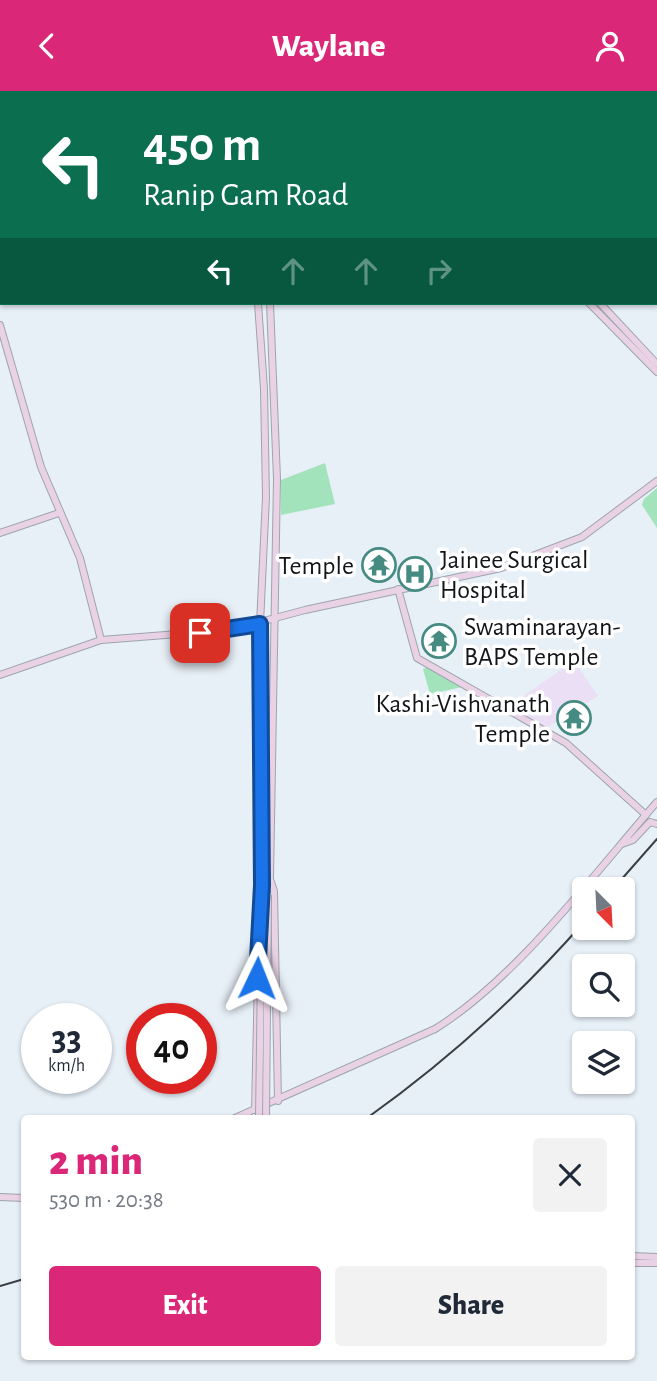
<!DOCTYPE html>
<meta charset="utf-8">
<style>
:root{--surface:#fff;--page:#f2f2f3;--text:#1f2937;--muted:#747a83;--accent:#db2777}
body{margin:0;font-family:"Alegreya Sans",sans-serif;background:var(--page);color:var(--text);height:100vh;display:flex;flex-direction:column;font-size:26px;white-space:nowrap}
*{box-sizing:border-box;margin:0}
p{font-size:23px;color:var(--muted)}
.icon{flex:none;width:38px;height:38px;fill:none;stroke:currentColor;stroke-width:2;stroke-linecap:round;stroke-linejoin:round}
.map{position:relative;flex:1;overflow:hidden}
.sheet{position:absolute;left:21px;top:1024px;width:614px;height:245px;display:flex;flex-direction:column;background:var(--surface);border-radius:7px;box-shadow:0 2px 5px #0004}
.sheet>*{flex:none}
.guide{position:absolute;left:0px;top:0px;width:658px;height:214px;box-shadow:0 2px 5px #0004;background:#0b6e4f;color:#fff;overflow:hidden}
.needle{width:46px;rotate:156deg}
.controls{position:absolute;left:572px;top:786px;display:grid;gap:14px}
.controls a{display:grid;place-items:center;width:63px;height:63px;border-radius:7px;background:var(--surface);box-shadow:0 2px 5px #0004;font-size:35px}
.speed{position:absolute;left:21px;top:912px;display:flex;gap:14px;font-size:35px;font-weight:700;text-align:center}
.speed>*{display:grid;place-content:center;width:91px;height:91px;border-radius:50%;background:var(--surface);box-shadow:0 2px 5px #0004;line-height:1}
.speed small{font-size:18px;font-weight:400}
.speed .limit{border:10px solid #d22;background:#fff;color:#111}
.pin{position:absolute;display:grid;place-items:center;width:60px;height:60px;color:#fff;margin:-30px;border-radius:14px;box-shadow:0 4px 10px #0006}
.me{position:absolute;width:77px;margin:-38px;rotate:2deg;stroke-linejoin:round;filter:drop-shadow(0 0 5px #0008)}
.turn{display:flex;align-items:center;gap:24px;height:147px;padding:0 28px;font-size:32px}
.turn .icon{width:91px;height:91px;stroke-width:2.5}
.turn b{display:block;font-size:49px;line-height:60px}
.lanes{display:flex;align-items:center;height:66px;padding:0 28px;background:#0003;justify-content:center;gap:35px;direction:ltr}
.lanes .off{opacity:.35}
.round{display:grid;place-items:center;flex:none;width:74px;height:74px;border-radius:7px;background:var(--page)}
.headline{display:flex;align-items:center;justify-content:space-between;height:119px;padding:0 28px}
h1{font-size:42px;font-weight:800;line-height:52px;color:var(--accent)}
.cta{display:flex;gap:14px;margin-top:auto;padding:14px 28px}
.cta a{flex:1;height:80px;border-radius:7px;background:var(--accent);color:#fff;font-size:28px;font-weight:800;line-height:80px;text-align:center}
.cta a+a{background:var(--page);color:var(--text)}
header{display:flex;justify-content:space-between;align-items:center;height:91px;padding:0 28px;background:var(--accent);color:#fff;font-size:32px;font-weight:800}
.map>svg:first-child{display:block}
</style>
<header><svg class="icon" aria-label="back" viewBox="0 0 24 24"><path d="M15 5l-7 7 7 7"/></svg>Waylane<svg class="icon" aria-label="person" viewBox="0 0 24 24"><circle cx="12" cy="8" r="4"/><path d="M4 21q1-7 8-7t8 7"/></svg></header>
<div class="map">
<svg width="657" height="1290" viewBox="0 0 657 1290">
<rect width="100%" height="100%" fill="#e7eff7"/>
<polygon fill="#eadff4" points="574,570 598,605 546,637 509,615"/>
<g fill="#a3e3bb">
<polygon points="325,372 335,413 281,424 281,389"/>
<polygon points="657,397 657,437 642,414 644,408"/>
<polygon points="427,576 462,596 430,603 423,578"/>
</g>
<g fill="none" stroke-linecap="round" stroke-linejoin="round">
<g stroke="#9da5ac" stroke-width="8">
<g id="secondary">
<polyline points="253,0 253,2"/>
<polyline points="261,0 261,2"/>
<polyline points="638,2 639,0"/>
<polyline points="648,2 649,0"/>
<polyline points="0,4 2,6"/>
<polyline points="0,16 2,18"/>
<polyline points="258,212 264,298 266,406 260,533 262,794 259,811"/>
<polyline points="270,212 277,388 270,788 274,800 278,1010"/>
<polyline points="589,212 657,281"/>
<polyline points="600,212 657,273"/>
<polyline points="0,234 41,376 80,467 101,549"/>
<polyline points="0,442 59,422"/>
<polyline points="398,498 417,567 566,652 646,724"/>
<polyline points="0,584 101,549 230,539 305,519 501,477 582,446 657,390"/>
<polyline points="622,753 633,749 650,731 657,733"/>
<polyline points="255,1019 259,839"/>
<path d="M 235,1027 L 435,938 C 516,888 593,784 657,711"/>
<polyline points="0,1106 24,1107"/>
<polyline points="632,1165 657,1166"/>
<polyline points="632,1172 657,1172"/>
</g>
</g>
<use href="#secondary" stroke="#ead2e6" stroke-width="6"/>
<g stroke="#3b3e42" stroke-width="2">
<polyline points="613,798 657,748"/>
<path d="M 367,1027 C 447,970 519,905 584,831"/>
<polyline points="0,1195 24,1188"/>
</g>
<g stroke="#9da5ac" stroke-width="8" stroke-linecap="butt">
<g id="secondary-bridge">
<polyline points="259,1027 262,805"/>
<polyline points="266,1027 268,804"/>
</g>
</g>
<use href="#secondary-bridge" stroke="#ead2e6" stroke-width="6"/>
</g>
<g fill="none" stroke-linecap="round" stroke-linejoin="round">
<g stroke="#114b97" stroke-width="18">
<polyline id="route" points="200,542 260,533 262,794 257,887"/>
</g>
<use href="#route" stroke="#1a73e8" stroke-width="12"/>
</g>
<defs>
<g id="temple-ring" transform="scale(1.75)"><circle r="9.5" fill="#fff" stroke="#458b82" stroke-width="1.5"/><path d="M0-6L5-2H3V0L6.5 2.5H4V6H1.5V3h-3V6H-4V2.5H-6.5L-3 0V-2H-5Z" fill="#458b82"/></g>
<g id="hospital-ring" transform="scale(1.75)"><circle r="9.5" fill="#fff" stroke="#458b82" stroke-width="1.5"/><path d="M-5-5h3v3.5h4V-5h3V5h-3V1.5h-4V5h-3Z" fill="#458b82"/></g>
</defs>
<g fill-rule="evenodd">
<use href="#temple-ring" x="379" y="474"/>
<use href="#hospital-ring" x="415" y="483"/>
<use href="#temple-ring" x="439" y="550"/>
<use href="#temple-ring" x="574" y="627"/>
</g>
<g text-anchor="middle" stroke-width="7" stroke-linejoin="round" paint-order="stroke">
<g font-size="26" fill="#121517" stroke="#fff" text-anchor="start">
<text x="440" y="477">Jainee Surgical<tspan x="440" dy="30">Hospital</tspan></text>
<text x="354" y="483" text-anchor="end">Temple</text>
<text x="464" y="544">Swaminarayan-<tspan x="464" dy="30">BAPS Temple</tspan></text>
<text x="550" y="621" text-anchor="end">Kashi-Vishvanath<tspan x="550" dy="30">Temple</tspan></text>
</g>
</g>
</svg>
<div class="controls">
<a><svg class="needle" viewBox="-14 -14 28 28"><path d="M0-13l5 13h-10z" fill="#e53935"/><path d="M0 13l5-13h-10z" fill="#747a83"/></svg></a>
<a><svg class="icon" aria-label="search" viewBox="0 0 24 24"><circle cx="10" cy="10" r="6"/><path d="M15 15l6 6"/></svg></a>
<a><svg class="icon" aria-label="layers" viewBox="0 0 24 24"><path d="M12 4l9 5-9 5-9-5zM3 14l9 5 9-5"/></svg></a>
</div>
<div class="speed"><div>33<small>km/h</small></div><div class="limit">40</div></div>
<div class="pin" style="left:200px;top:542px;background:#d93025"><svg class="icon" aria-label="arrive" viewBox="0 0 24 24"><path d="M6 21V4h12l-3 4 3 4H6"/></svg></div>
<svg class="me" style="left:257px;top:887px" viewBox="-20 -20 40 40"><path d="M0-17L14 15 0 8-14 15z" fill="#1a73e8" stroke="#fff" stroke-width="4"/></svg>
<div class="guide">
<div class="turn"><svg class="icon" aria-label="left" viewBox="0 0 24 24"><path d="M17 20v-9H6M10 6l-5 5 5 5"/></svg><div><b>450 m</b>Ranip Gam Road</div></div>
<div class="lanes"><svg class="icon" aria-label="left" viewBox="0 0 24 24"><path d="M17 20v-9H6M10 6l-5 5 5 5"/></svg><svg class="icon off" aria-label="ahead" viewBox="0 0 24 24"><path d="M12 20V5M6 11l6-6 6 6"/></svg><svg class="icon off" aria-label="ahead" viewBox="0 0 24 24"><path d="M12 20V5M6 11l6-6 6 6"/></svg><svg class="icon off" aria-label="right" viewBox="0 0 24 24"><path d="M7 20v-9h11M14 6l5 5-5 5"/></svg></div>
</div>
<section class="sheet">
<div class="headline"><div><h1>2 min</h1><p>530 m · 20:38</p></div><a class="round"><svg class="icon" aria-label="close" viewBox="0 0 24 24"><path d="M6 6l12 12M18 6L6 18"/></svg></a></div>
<div class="cta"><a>Exit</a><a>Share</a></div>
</section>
</div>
